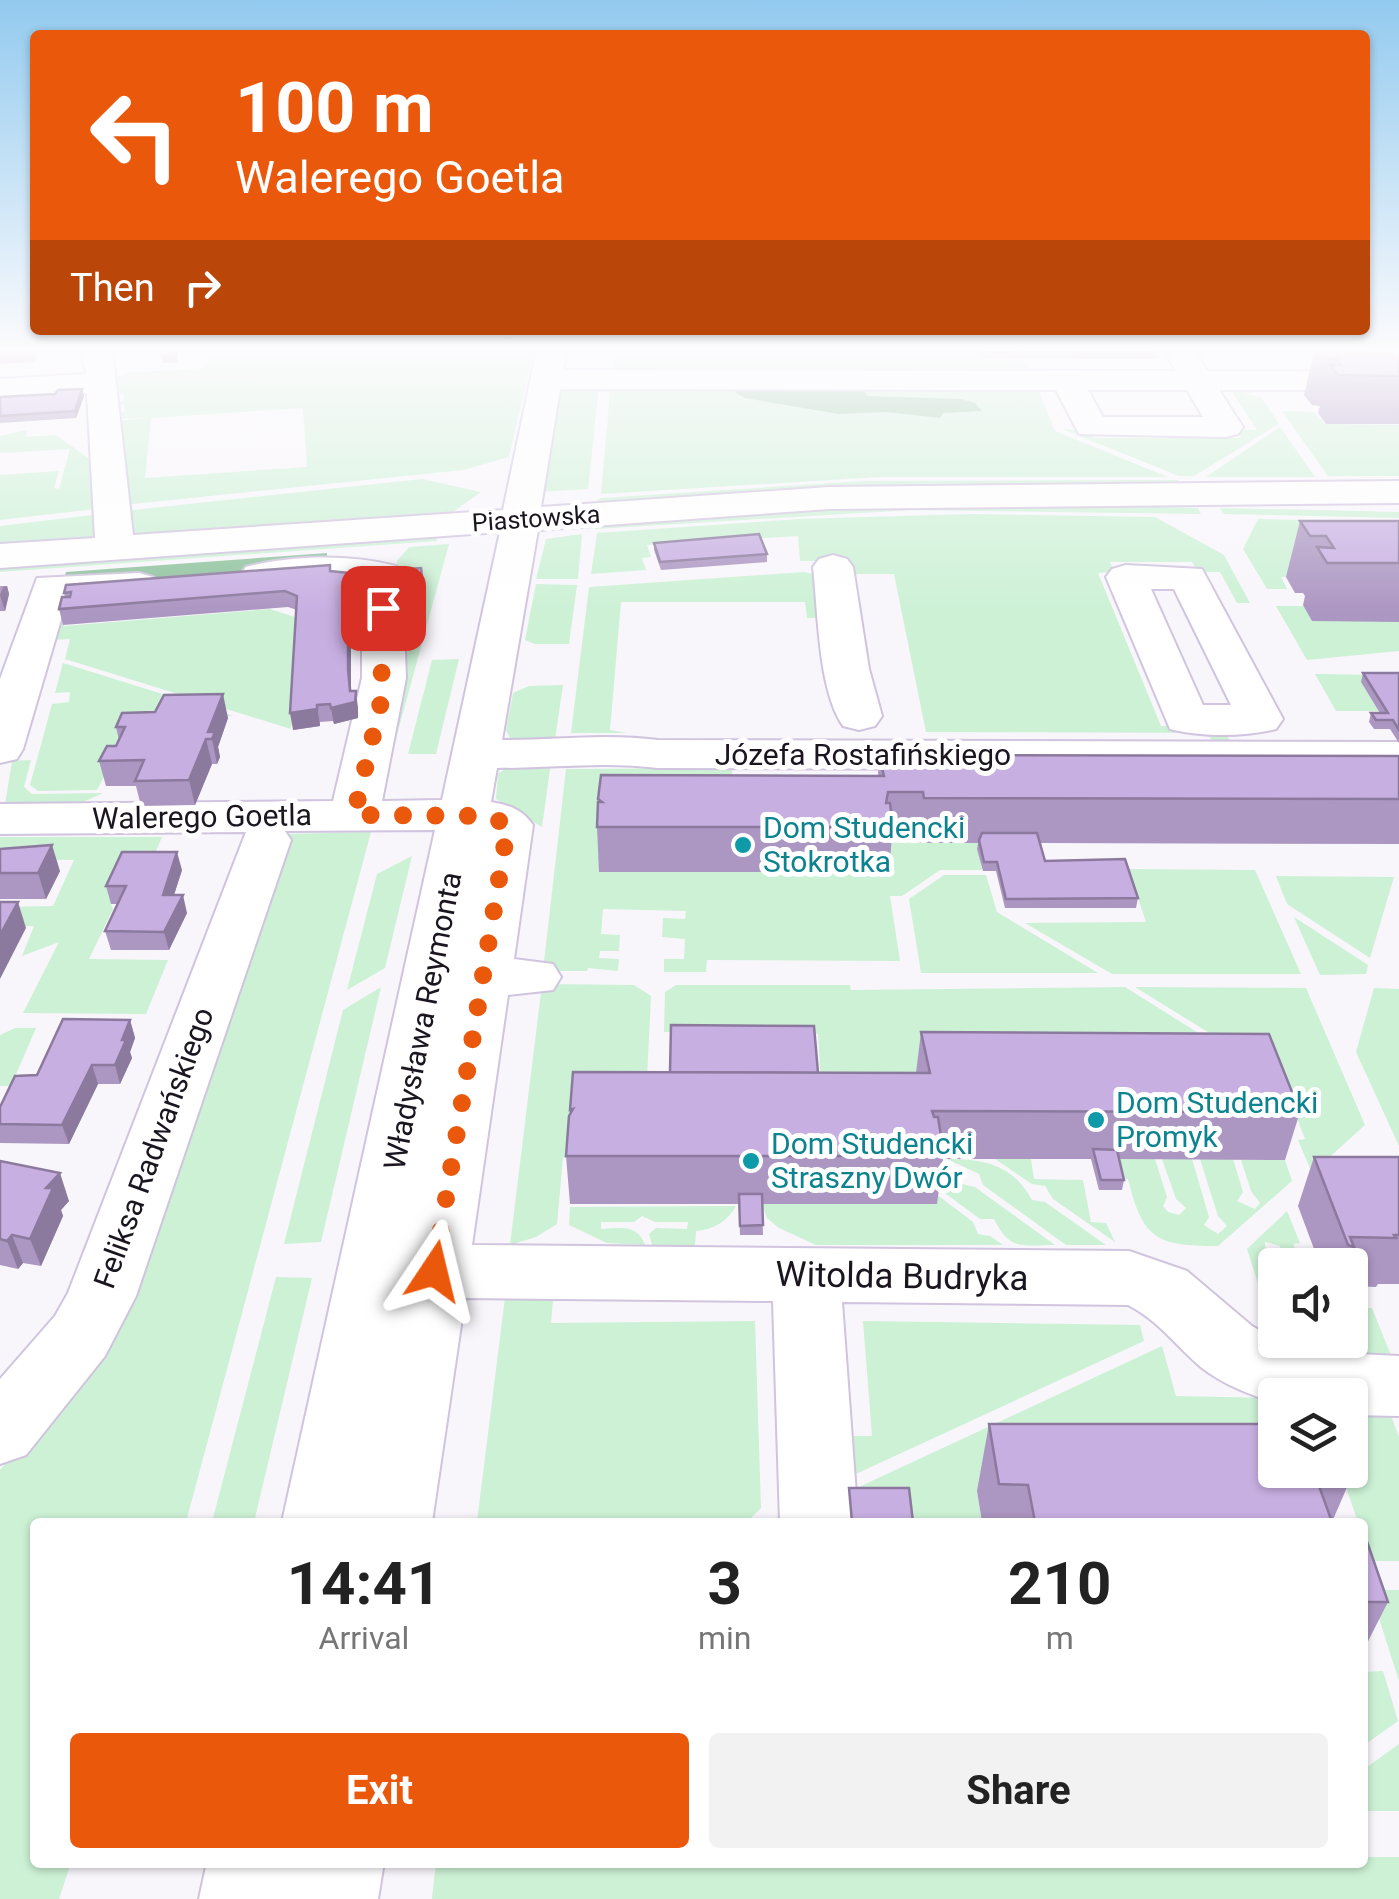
<!DOCTYPE html>
<meta charset="utf-8">
<style>
:root{--surface:#fff;--page:#f2f2f2;--text:#222;--muted:#767676;--accent:#ea580c}
body{margin:0;font-family:Roboto,sans-serif;background:var(--page);color:var(--text);height:100vh;display:flex;flex-direction:column;font-size:38px;white-space:nowrap}
*{box-sizing:border-box;margin:0}
p{font-size:32px;color:var(--muted)}
.icon{flex:none;width:55px;height:55px;fill:none;stroke:currentColor;stroke-width:2;stroke-linecap:round;stroke-linejoin:round}
.map{position:relative;flex:1;overflow:hidden}
.details{position:absolute;left:30px;top:1518px;width:1338px;height:350px;display:flex;flex-direction:column;background:var(--surface);border-radius:10px;box-shadow:0 2px 8px #0004}
.details>*{flex:none}
.top-card{position:absolute;left:30px;top:30px;width:1340px;height:305px;border-radius:10px;box-shadow:0 2px 8px #0004;background:#ea580c;color:#fff;overflow:hidden}
.buttons{position:absolute;left:1258px;top:1248px;display:grid;gap:20px}
.buttons a{display:grid;place-items:center;width:110px;height:110px;border-radius:10px;background:var(--surface);box-shadow:0 2px 8px #0004;font-size:50px}
.pin{position:absolute;display:grid;place-items:center;width:85px;height:85px;color:#fff;margin:-42px;border-radius:20px;box-shadow:0 5px 15px #0006}
.me{position:absolute;width:110px;margin:-55px;rotate:10deg;stroke-linejoin:round;filter:drop-shadow(0 0 8px #0008)}
.turn{display:flex;align-items:center;gap:35px;height:210px;padding:0 40px;font-size:45px}
.turn .icon{width:130px;height:130px;stroke-width:2.5}
.turn b{display:block;font-size:70px;line-height:85px}
.then{display:flex;align-items:center;height:95px;padding:0 40px;background:#0003;gap:20px;font-size:38px}
.eta{display:flex;justify-content:space-evenly;align-items:center;height:170px;text-align:center}
.eta b{font-size:60px;font-weight:700;line-height:70px}
.action{display:flex;gap:20px;margin-top:auto;padding:20px 40px}
.action a{flex:1;height:115px;border-radius:10px;background:var(--accent);color:#fff;font-size:40px;font-weight:700;line-height:115px;text-align:center}
.action a+a{background:var(--page);color:var(--text)}
.map>svg:first-child{display:block}
</style>
<div class="map">
<svg width="1399" height="1899" viewBox="0 0 1399 1899">
<rect width="100%" height="100%" fill="#f8f6fb"/>
<g fill="#ccf1d5" fill-rule="evenodd">
<path d="M 225,348 L 534,348 L 509,457 L 463,470 L 123,505 L 115,421 L 149,418 L 115,419 L 115,413 L 125,412 L 124,405 L 114,405 L 124,400 L 123,393 L 114,394 L 113,378 L 133,372 L 201,369 ZM 303,408 L 307,467 L 145,478 L 151,418 Z"/>
<polygon points="616,348 979,349 983,359 1026,363 1032,377 612,376"/>
<polygon points="599,384 588,489 536,492 558,387"/>
<polygon points="611,384 1036,385 1055,431 1168,477 880,477 601,494"/>
<polygon points="1232,392 1258,392 1243,394 1261,397 1279,424 1194,476 1179,476 1062,429 1090,431 1094,438 1241,438 1237,430 1257,430"/>
<polygon points="1282,411 1314,412 1325,424 1399,425 1399,476 1328,476"/>
<polygon points="1280,427 1315,477 1206,477"/>
<polygon points="27,430 26,437 56,435 91,460 95,509 0,520 0,475 59,471 54,488 59,489 70,449 0,453 0,436"/>
<polygon points="422,479 481,492 450,514 135,536 130,535 124,511"/>
<polygon points="1178,480 1180,485 874,486 591,504 601,498 864,481"/>
<polygon points="991,503 1198,508 1201,514 911,510 595,529 593,523 801,508"/>
<polygon points="1220,508 1399,512 1399,518 1224,514"/>
<polygon points="101,514 96,537 90,539 0,546 0,526"/>
<path d="M 971,514 L 1155,517 L 1224,555 L 1250,603 L 1237,603 L 1220,572 L 1198,572 L 1192,562 L 1110,562 L 1114,572 L 1098,573 L 1161,726 C 1183,726 1219,719 1231,742 L 1215,747 L 1208,733 L 926,732 L 894,574 L 848,574 L 845,561 L 800,561 L 798,536 L 647,545 L 651,557 L 642,558 L 646,570 L 591,574 L 597,533 L 799,519 Z"/>
<polygon points="1258,519 1399,522 1399,577 1281,577 1287,589 1267,589 1243,549"/>
<polygon points="436,534 437,541 0,572 0,566"/>
<polygon points="582,534 578,579 536,579 546,539"/>
<polygon points="449,544 392,753 380,753 397,593 414,592 415,585 422,585 397,572 397,561 409,547"/>
<polygon points="804,572 817,575 821,618 807,618 805,602 621,602 610,730 627,733 571,733 589,587"/>
<polygon points="536,584 577,585 569,644 535,644 525,640"/>
<polygon points="61,599 64,626 270,609 298,618 291,729 65,659 70,639 54,640"/>
<polygon points="1276,606 1303,606 1399,622 1399,651 1307,660"/>
<polygon points="459,659 436,754 408,754 432,660"/>
<polygon points="63,663 233,716 165,718 126,735 97,790 38,791 30,785 52,704 69,702 70,692 55,693"/>
<polygon points="1315,674 1379,675 1379,711 1336,711"/>
<polygon points="563,685 554,746 510,738 506,730 513,693 529,686"/>
<polygon points="31,760 24,787 32,794 103,793 74,806 5,805 12,761"/>
<path d="M 551,762 L 542,827 L 496,799 L 498,774 C 513,761 532,763 551,762 Z"/>
<polygon points="732,768 733,820 882,843 979,842 982,870 940,870 902,896 890,896 900,961 707,960 706,972 664,972 664,959 684,959 685,939 662,937 663,918 685,919 686,911 603,909 601,934 620,935 619,951 600,951 599,958 619,959 618,971 588,968 587,971 543,971 566,769"/>
<polygon points="371,832 186,1522 35,1522 35,1862 71,1863 59,1899 0,1899 0,1470 86,1367 284,834"/>
<polygon points="0,837 162,837 148,870 111,904 113,909 89,959 168,960 146,1014 23,1013 59,942 22,956 34,926 0,927 0,907 53,906 74,860 2,859 0,863"/>
<polygon points="412,856 385,968 347,990 377,874"/>
<polygon points="1128,869 1255,870 1301,974 1112,974 1025,923 1146,922"/>
<polygon points="944,875 986,875 997,912 1098,973 921,973 909,899"/>
<polygon points="1276,876 1394,877 1370,958 1287,904"/>
<polygon points="1294,917 1368,965 1366,974 1320,975"/>
<polygon points="542,984 634,985 651,996 647,1078 573,1158 563,1158 557,1224 536,1237 510,1245"/>
<polygon points="676,985 850,985 851,990 1125,987 1275,1081 1294,1131 821,1088 818,1034 664,1032 665,992"/>
<polygon points="381,987 321,1242 284,1244 343,1010"/>
<polygon points="1135,987 1306,988 1365,1125 1312,1173 1298,1140 1305,1139 1282,1078"/>
<polygon points="1374,988 1399,989 1399,1146 1356,1052"/>
<polygon points="15,1028 36,1028 11,1086 0,1086 0,1035"/>
<path d="M 936,1159 L 958,1174 L 962,1184 L 975,1187 L 1055,1245 C 1021,1245 1010,1251 994,1219 L 980,1219 L 934,1185 Z"/>
<path d="M 947,1159 C 985,1159 1013,1165 1032,1200 L 1045,1202 L 1106,1245 L 1066,1245 L 983,1185 L 979,1174 Z"/>
<polygon points="995,1159 1031,1159 1034,1179 1083,1180 1091,1222 1106,1223 1115,1242 1053,1199 1045,1186 1032,1184"/>
<path d="M 1115,1159 L 1155,1159 L 1167,1197 L 1163,1206 L 1168,1212 L 1179,1215 L 1186,1208 L 1176,1199 L 1162,1159 L 1192,1159 L 1209,1217 L 1204,1225 L 1218,1234 L 1227,1226 L 1218,1216 L 1200,1159 L 1233,1159 L 1243,1192 L 1237,1201 L 1255,1209 L 1260,1203 L 1251,1191 L 1241,1160 L 1285,1160 L 1292,1181 L 1218,1246 C 1157,1246 1143,1240 1128,1179 L 1119,1179 Z"/>
<polygon points="936,1194 973,1222 978,1234 990,1236 1003,1245 816,1245 779,1228 767,1218 762,1204 937,1204"/>
<path d="M 736,1206 C 728,1221 713,1230 696,1231 L 695,1245 L 652,1245 L 649,1234 L 656,1228 L 687,1229 L 688,1222 L 655,1222 L 642,1216 L 634,1222 L 601,1222 L 601,1229 C 620,1228 638,1224 645,1245 L 607,1243 L 569,1225 L 570,1207 Z"/>
<path d="M 1287,1211 L 1300,1243 L 1293,1244 L 1301,1265 L 1281,1265 L 1280,1246 L 1265,1242 C 1264,1248 1275,1276 1275,1293 L 1261,1293 L 1247,1249 Z"/>
<polygon points="276,1277 312,1278 254,1522 212,1522"/>
<polygon points="554,1288 551,1323 755,1321 761,1508 747,1522 477,1522 506,1289"/>
<path d="M 1350,1308 L 1372,1308 L 1392,1358 C 1353,1358 1316,1362 1283,1340 L 1350,1340 L 1350,1328 L 1361,1325 L 1350,1315 Z"/>
<polygon points="863,1321 1140,1325 1144,1341 832,1485 830,1436 872,1436"/>
<polygon points="1162,1346 1176,1396 1275,1398 1275,1470 977,1491 982,1522 910,1522 846,1493"/>
<polygon points="1350,1400 1385,1400 1399,1437 1399,1561 1370,1561 1362,1522 1358,1522 1340,1470 1350,1470"/>
<polygon points="1370,1590 1399,1590 1399,1681"/>
<polygon points="1383,1671 1398,1721 1363,1746 1363,1672"/>
<polygon points="1399,1744 1399,1811 1363,1811 1363,1770"/>
<polygon points="1363,1857 1399,1857 1399,1899 432,1899 436,1862 1362,1862"/>
</g>
<g fill="#8fc29d">
<polygon points="733,384 862,384 867,396 961,399 975,403 982,411 943,413 940,418 887,412 839,414 745,398 737,394"/>
<polygon points="327,553 327,565 62,585 66,572"/>
</g>
<g fill="none" stroke-linecap="round" stroke-linejoin="round">
<g stroke="#d0c4de" stroke-width="4">
<g id="minor">
<path d="M 82,348 L 112,348 L 133,535 L 503,510 L 537,348 L 567,348 L 563,370 L 1176,371 L 1168,357 L 1172,350 L 1194,350 L 1207,371 L 1399,372 L 1399,390 L 1219,390 L 1243,427 L 1238,434 L 1226,437 L 1079,434 L 1056,390 L 560,389 L 541,507 L 829,487 L 1399,481 L 1399,503 L 829,509 L 538,530 L 502,740 C 554,740 607,733 658,740 L 1399,742 L 1399,770 L 658,768 C 605,761 550,768 497,768 L 491,802 C 509,805 522,809 533,825 L 514,959 L 553,964 L 561,977 L 553,990 L 508,995 L 472,1245 L 1129,1251 L 1187,1271 L 1252,1326 L 1286,1346 L 1318,1352 L 1399,1356 L 1399,1416 L 1350,1415 L 1350,1395 L 1275,1395 L 1275,1403 C 1249,1394 1224,1385 1202,1368 C 1177,1347 1158,1320 1128,1305 L 842,1302 L 858,1522 L 780,1522 L 773,1301 L 465,1298 L 432,1522 L 282,1522 L 435,830 L 285,831 L 291,840 L 136,1296 L 105,1356 L 26,1455 L 0,1464 L 0,1379 L 55,1316 L 68,1293 L 246,832 L 0,834 L 0,804 L 333,801 L 362,678 L 362,585 L 260,587 L 246,583 L 240,575 L 246,567 C 291,555 351,554 396,566 L 402,574 L 406,678 L 382,801 L 442,800 L 500,532 L 0,568 L 0,544 L 95,538 L 87,393 L 0,399 L 0,379 L 86,374 ZM 1088,390 L 1187,390 L 1203,417 L 1103,417 Z"/>
<path d="M 833,555 L 847,559 L 853,567 L 869,669 L 882,716 L 875,726 L 859,730 L 843,726 C 818,690 818,611 813,567 L 819,559 Z"/>
<path d="M 1126,565 L 1202,569 L 1283,719 L 1276,729 C 1244,737 1202,737 1170,729 L 1106,577 L 1112,569 ZM 1151,589 L 1174,589 L 1231,705 L 1203,705 Z"/>
<polygon points="139,573 153,577 159,585 153,593 66,603 23,749 17,759 0,763 0,679 37,578"/>
<polygon points="207,1862 384,1862 378,1899 199,1899"/>
</g>
</g>
<use href="#minor" fill="#fff" fill-rule="evenodd"/>
</g>
<g fill="#ac96c2">
<polygon points="0,348 45,348 43,352 38,352 34,362 0,364"/>
<polygon points="643,348 1158,348 1156,359 983,358 979,349"/>
<polygon points="1315,348 1399,348 1399,424 1326,424 1318,413 1320,406 1312,405 1304,395"/>
<polygon points="84,396 76,418 0,423 0,397"/>
<polygon points="1300,521 1399,521 1399,622 1312,621 1303,605 1305,596 1303,593 1295,593 1286,577"/>
<polygon points="654,543 767,554 767,562 661,570 654,550"/>
<polygon points="330,565 331,571 349,573 355,592 355,601 351,601 351,691 358,708 358,718 334,724 333,721 320,722 320,726 293,730 297,610 288,607 63,625 59,609 65,597 64,593"/>
<polygon points="421,568 423,585 415,585 415,592 397,593 395,570"/>
<polygon points="0,586 7,586 9,594 5,611 0,611"/>
<polygon points="1363,673 1399,673 1399,743 1390,729 1374,729 1369,722 1371,713 1380,713 1361,682"/>
<polygon points="228,718 218,747 220,757 217,764 212,764 195,805 141,806 136,786 106,786 99,761 116,746 119,740 116,727"/>
<polygon points="879,755 1399,756 1399,844 1040,843 1045,861 1138,898 1136,908 1005,908 996,871 983,871 977,849 978,843 920,843 918,836 892,836 889,872 599,872 597,827 601,775 878,776"/>
<polygon points="0,849 60,871 46,899 0,899"/>
<polygon points="182,870 174,895 187,913 169,950 111,950 105,931 118,904 111,904 106,886"/>
<polygon points="130,1020 135,1038 130,1052 132,1058 120,1084 98,1084 69,1144 0,1143 0,1107 37,1075"/>
<polygon points="921,1032 1300,1112 1285,1160 1119,1159 1124,1180 1122,1190 1099,1190 1091,1159 943,1159 937,1204 762,1204 763,1235 740,1235 739,1204 570,1204 566,1156 570,1110 670,1072 916,1073"/>
<polygon points="1314,1157 1399,1157 1399,1284 1378,1284 1376,1287 1350,1286 1350,1265 1320,1265 1298,1206"/>
<polygon points="0,1161 69,1201 61,1210 63,1216 41,1266 23,1263 18,1269 0,1265"/>
<polygon points="989,1424 1348,1485 1332,1522 982,1522 977,1491"/>
<polygon points="1362,1533 1388,1602 1362,1653"/>
</g>
<g fill="#8c7a9e">
<polygon points="31,348 37,348 38,352 34,362"/>
<polygon points="177,348 179,348 177,362 163,363 162,356"/>
<polygon points="82,389 84,396 76,418 75,411"/>
<polygon points="348,585 351,601 351,686 352,702 356,691 358,708 358,718 334,724 331,708 348,669"/>
<polygon points="7,586 9,594 5,611 0,595 3,587"/>
<polygon points="223,694 228,718 218,747 220,757 217,764 212,739 208,732"/>
<polygon points="317,705 320,726 293,730 290,713"/>
<polygon points="206,739 212,764 195,805 189,780"/>
<polygon points="52,845 60,871 46,899 38,873"/>
<polygon points="177,852 182,870 168,913 163,895"/>
<polygon points="183,895 187,913 169,950 164,932"/>
<polygon points="18,902 26,928 0,979 0,935"/>
<polygon points="130,1020 135,1038 130,1052 132,1058 120,1084 115,1065 122,1040"/>
<polygon points="92,1065 98,1084 69,1144 62,1125"/>
<polygon points="60,1173 69,1201 61,1210 63,1216 41,1266 30,1239 46,1188"/>
<polygon points="12,1235 23,1263 18,1269 7,1241"/>
</g>
<g fill="#c8afe2" stroke="#8c7a9e" stroke-width="2.5">
<polygon points="0,348 31,348 0,350"/>
<polygon points="163,348 177,348 175,355 162,356"/>
<polygon points="1315,348 1399,348 1399,376 1338,375 1330,365 1341,365 1336,359 1324,358"/>
<polygon points="82,389 75,411 0,416 0,397 55,394 58,390"/>
<polygon points="1300,521 1399,521 1399,563 1327,563 1317,547 1334,548 1326,536 1310,536"/>
<polygon points="759,534 767,554 660,562 654,543"/>
<polygon points="330,565 330,571 349,573 352,577 353,585 348,585 348,669 350,691 356,691 355,702 331,708 330,704 317,705 317,709 290,713 297,596 285,591 59,609 62,597 70,597 71,592 64,593 66,585"/>
<polygon points="421,568 422,577 414,578 414,584 396,585 395,570"/>
<polygon points="1363,673 1399,673 1399,730 1393,720 1376,720 1371,713 1388,713"/>
<polygon points="223,694 208,732 215,732 212,739 206,739 189,780 135,781 144,760 99,761 107,746 116,746 125,727 116,727 122,713 155,712 164,695"/>
<polygon points="879,755 1399,756 1399,799 924,798 923,792 888,792 886,803 890,803 893,827 597,827 598,802 602,802 598,799 601,775 884,776"/>
<polygon points="982,833 1037,833 1045,861 1125,859 1138,898 1006,899 997,862 984,862 979,840"/>
<polygon points="52,845 38,873 0,873 0,849"/>
<polygon points="122,852 177,852 163,895 183,895 164,932 105,931 126,886 106,886"/>
<polygon points="0,902 18,902 0,935"/>
<polygon points="63,1019 130,1020 122,1040 126,1040 115,1065 92,1065 62,1125 0,1124 0,1107 15,1076 37,1075"/>
<polygon points="671,1025 814,1026 818,1073 670,1072"/>
<polygon points="921,1032 1269,1034 1300,1112 932,1111 934,1117 938,1117 944,1156 566,1156 569,1116 573,1109 570,1110 573,1072 930,1073"/>
<polygon points="1093,1149 1117,1150 1124,1180 1101,1180"/>
<polygon points="1314,1157 1399,1157 1399,1235 1394,1235 1396,1238 1350,1237 1354,1247 1348,1245"/>
<polygon points="0,1161 60,1173 46,1188 53,1188 30,1239 12,1235 7,1241 0,1239"/>
<polygon points="739,1194 762,1194 763,1225 740,1226"/>
<polygon points="989,1424 1275,1424 1275,1470 1342,1470 1348,1485 1319,1486 1332,1522 1035,1522 1028,1485 999,1484"/>
<polygon points="849,1488 909,1488 913,1522 852,1522"/>
<polygon points="1362,1533 1364,1533 1388,1602 1362,1602"/>
</g>
<linearGradient id="sky" x2="0" y2="1"><stop stop-color="#93caef"/><stop offset="0.57" stop-color="#fcfbfd"/><stop offset="1" stop-color="#fcfbfd" stop-opacity="0"/></linearGradient>
<rect width="1399" height="613" fill="url(#sky)"/>
<g fill="none" stroke-linecap="round" stroke-linejoin="round">
<polyline stroke="#ea580c" stroke-width="18" stroke-dasharray="0 32.4" points="383,608 381,702 354,815 488,816 508,825 434,1271"/>
</g>
<g fill="#0f9aa8" stroke="#fff" stroke-width="4">
<circle cx="743" cy="845" r="10"/>
<circle cx="1096" cy="1120" r="10"/>
<circle cx="751" cy="1161" r="10"/>
</g>
<g text-anchor="middle" stroke-width="10" stroke-linejoin="round" paint-order="stroke">
<g font-size="25" fill="#1a151f" stroke="#fff">
<text transform="translate(536 518) rotate(-4)" y="9">Piastowska</text>
</g>
<g font-size="30" fill="#1a151f" stroke="#fff">
<text x="863" y="765">Józefa Rostafińskiego</text>
<text transform="translate(202 817) rotate(-1)" y="10">Walerego Goetla</text>
<text transform="translate(423 1021) rotate(-79)" y="10">Władysława Reymonta</text>
<text transform="translate(154 1148) rotate(-70)" y="10">Feliksa Radwańskiego</text>
</g>
<g font-size="30" fill="#0d838f" stroke="#fff" text-anchor="start">
<text x="763" y="838">Dom Studencki<tspan x="763" dy="34">Stokrotka</tspan></text>
<text x="1116" y="1113">Dom Studencki<tspan x="1116" dy="34">Promyk</tspan></text>
<text x="771" y="1154">Dom Studencki<tspan x="771" dy="34">Straszny Dwór</tspan></text>
</g>
<g font-size="35" fill="#1a151f" stroke="#fff">
<text transform="translate(902 1276) rotate(1)" y="12">Witolda Budryka</text>
</g>
</g>
</svg>
<div class="buttons">
<a><svg class="icon" aria-label="sound" viewBox="0 0 24 24"><path d="M4 9h4l5-4v14l-5-4H4zM17 9q2 3 0 6"/></svg></a>
<a><svg class="icon" aria-label="layers" viewBox="0 0 24 24"><path d="M12 4l9 5-9 5-9-5zM3 14l9 5 9-5"/></svg></a>
</div>
<div class="pin" style="left:383px;top:608px;background:#d93025"><svg class="icon" aria-label="arrive" viewBox="0 0 24 24"><path d="M6 21V4h12l-3 4 3 4H6"/></svg></div>
<svg class="me" style="left:434px;top:1271px" viewBox="-20 -20 40 40"><path d="M0-17L14 15 0 8-14 15z" fill="#ea580c" stroke="#fff" stroke-width="4"/></svg>
<div class="top-card">
<div class="turn"><svg class="icon" aria-label="left" viewBox="0 0 24 24"><path d="M17 20v-9H6M10 6l-5 5 5 5"/></svg><div><b>100 m</b>Walerego Goetla</div></div>
<div class="then">Then<svg class="icon" aria-label="right" viewBox="0 0 24 24"><path d="M7 20v-9h11M14 6l5 5-5 5"/></svg></div>
</div>
<section class="details">
<div class="eta">
<div><b>14:41</b><p>Arrival</p></div>
<div><b>3</b><p>min</p></div>
<div><b>210</b><p>m</p></div>
</div>
<div class="action"><a>Exit</a><a>Share</a></div>
</section>
</div>
